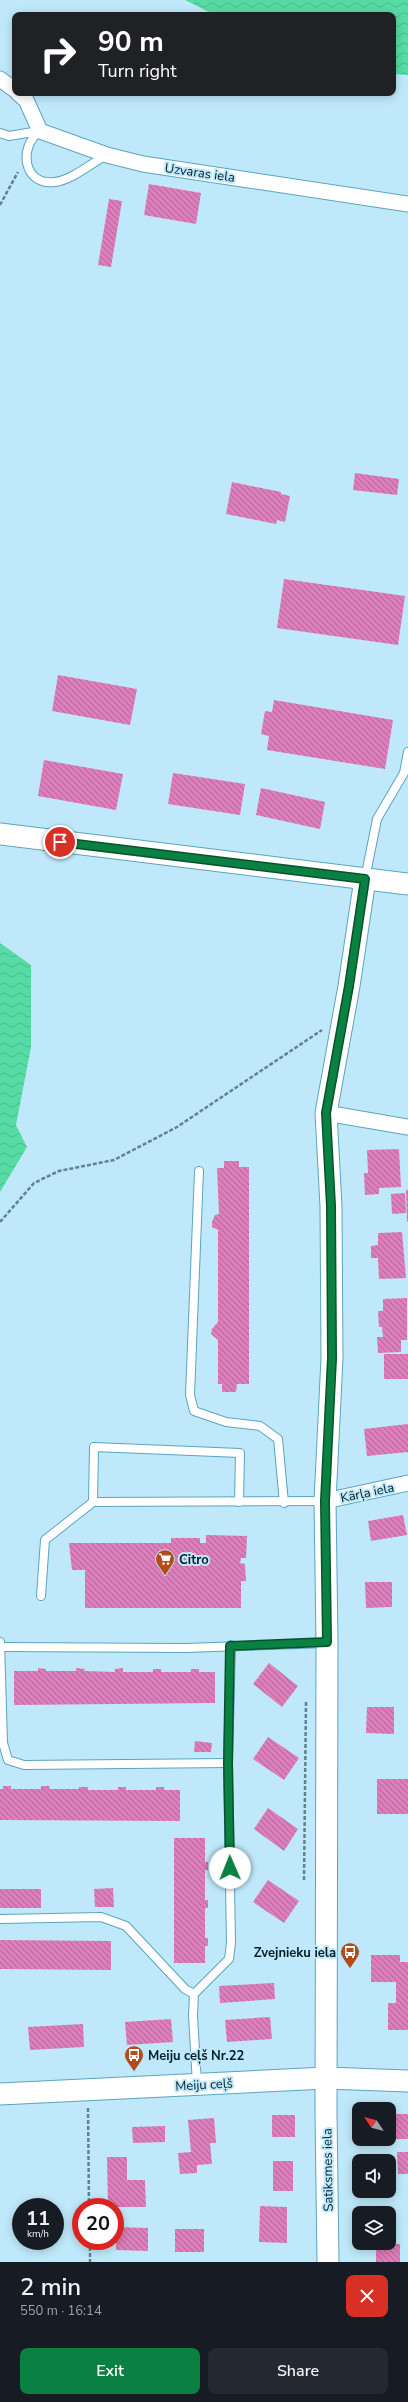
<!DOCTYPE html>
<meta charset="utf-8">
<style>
:root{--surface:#171b24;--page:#242831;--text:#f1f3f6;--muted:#9ea1a6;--accent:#0b8043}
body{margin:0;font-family:"Nunito Sans",sans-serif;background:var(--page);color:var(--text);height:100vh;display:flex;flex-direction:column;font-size:15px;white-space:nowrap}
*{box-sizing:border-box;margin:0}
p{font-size:13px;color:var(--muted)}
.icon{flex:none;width:22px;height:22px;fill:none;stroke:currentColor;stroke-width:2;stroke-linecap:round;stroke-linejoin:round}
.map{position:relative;height:2262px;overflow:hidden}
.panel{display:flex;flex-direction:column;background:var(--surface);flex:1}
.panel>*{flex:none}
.banner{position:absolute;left:12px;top:12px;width:384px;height:84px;border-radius:8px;box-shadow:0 2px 10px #0003;background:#202124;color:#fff;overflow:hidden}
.needle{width:26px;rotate:305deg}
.fabs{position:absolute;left:352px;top:2102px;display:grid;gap:8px}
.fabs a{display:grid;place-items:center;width:44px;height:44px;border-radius:8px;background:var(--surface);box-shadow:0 2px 10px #0003;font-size:20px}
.speed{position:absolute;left:12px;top:2198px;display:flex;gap:8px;font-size:20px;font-weight:700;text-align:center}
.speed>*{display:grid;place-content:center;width:52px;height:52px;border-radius:50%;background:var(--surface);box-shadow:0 2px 10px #0003;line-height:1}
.speed small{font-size:10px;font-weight:400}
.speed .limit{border:6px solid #d22;background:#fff;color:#111}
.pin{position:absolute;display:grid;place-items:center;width:34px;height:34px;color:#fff;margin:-17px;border:2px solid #fff;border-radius:50%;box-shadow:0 1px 4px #0007}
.me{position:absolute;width:44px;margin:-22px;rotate:359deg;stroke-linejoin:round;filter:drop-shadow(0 0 3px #0008)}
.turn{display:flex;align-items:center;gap:14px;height:84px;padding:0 20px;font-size:18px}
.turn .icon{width:52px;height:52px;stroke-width:2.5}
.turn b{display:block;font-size:28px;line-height:34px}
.round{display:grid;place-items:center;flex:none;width:42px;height:42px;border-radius:8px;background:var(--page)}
.headline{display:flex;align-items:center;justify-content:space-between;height:68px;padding:0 20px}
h1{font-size:24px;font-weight:600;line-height:30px}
.action{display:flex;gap:8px;margin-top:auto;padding:8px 20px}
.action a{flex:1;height:46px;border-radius:8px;background:var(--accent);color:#fff;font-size:16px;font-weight:600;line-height:46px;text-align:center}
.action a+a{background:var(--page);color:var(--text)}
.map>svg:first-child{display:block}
</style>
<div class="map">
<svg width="408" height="2262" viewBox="0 0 408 2262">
<defs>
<pattern id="water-waves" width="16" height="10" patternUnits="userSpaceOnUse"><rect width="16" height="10" fill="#57dba5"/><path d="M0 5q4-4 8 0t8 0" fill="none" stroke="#4abc8e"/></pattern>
<pattern id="building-back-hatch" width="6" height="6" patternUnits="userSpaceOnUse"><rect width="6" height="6" fill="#de7dba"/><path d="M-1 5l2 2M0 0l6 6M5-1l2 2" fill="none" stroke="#b26697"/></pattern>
</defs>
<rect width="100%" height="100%" fill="#bfe9fa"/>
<g fill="url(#water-waves)">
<polygon points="185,0 408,0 408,75 393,74 393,15 215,15"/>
<polygon points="0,943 31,965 31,1047 16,1125 27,1147 0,1192"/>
</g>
<g fill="url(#building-back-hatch)">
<polygon points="149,184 201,193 196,224 144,215"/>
<polygon points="109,199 122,201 111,267 98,265"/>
<polygon points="355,473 399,479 397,495 353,490"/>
<polygon points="232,482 281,492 281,494 290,496 285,522 277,520 276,524 226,514"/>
<polygon points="284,579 405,596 398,645 277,628"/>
<polygon points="58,675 137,689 130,725 52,711"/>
<polygon points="274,700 393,720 385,769 267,750 269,736 261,734 265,711 272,712"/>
<polygon points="44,760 123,774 116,810 38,796"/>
<polygon points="173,773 245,784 240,815 168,804"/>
<polygon points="261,788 325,802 320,829 256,815"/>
<polygon points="399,1149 401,1187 379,1188 379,1194 365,1195 364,1173 368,1173 367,1150"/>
<polygon points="224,1161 239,1161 239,1167 249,1167 249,1384 237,1384 236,1392 222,1392 222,1384 218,1384 218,1340 211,1334 212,1329 218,1322 218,1230 212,1227 212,1222 215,1215 219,1214 217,1168 224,1168"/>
<polygon points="406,1190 408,1190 408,1222 407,1222"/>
<polygon points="405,1193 406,1213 392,1214 391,1194"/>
<polygon points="402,1232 406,1278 379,1279 378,1258 371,1258 371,1246 378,1245 378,1233"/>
<polygon points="407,1298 407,1340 401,1340 401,1352 378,1353 377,1337 383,1337 382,1327 379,1327 378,1311 383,1311 383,1299"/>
<rect x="384" y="1354" width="24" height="25"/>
<polygon points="408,1424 408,1452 367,1456 364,1429"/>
<polygon points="403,1515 407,1535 371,1541 368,1521"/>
<polygon points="206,1535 247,1536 246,1558 241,1558 240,1563 245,1564 246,1581 241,1581 241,1608 85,1608 85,1570 72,1570 69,1543 171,1543 171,1538 200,1538 200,1543 206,1543"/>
<polygon points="365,1582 392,1582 392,1607 366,1608"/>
<polygon points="269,1663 298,1686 282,1707 253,1684"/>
<polygon points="38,1668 46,1669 46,1671 76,1671 76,1668 85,1669 84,1671 115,1672 115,1669 123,1668 123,1672 153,1672 153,1669 161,1669 161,1672 191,1672 191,1669 199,1669 199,1672 215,1672 215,1703 14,1705 14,1671 38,1671"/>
<polygon points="367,1707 394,1707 394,1734 366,1733"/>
<polygon points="268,1737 299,1758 284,1780 253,1759"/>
<polygon points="195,1741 212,1743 211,1752 194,1752"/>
<rect x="377" y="1779" width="31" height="35"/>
<polygon points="3,1786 11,1786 11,1789 41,1789 41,1786 50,1786 49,1789 79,1789 79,1787 88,1787 88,1790 118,1790 118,1787 126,1787 126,1790 156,1790 156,1787 164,1787 164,1790 180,1790 180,1821 0,1820 0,1789 3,1789"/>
<polygon points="268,1808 298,1829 284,1851 254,1829"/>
<polygon points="174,1838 205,1838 205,1862 208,1862 208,1870 205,1870 205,1900 208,1900 208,1908 205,1908 205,1938 208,1938 208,1946 205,1946 205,1963 174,1963"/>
<polygon points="268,1880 299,1901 284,1923 253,1902"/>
<polygon points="113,1888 114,1907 95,1907 94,1889"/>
<rect x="0" y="1889" width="41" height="19"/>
<polygon points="0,1940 111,1941 111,1970 0,1969"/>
<polygon points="371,1955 400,1955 400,1962 408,1962 408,2030 388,2030 388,2003 396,2003 396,1982 371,1982"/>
<polygon points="274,1983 275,1999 220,2003 219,1986"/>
<polygon points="270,2017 272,2039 227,2042 225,2020"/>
<polygon points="171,2019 173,2042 127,2045 125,2022"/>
<polygon points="83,2024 84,2047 30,2050 28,2027"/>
<rect x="395" y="2114" width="13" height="25"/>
<rect x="272" y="2115" width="23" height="22"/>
<polygon points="214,2118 216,2143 210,2143 212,2164 197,2165 197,2173 180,2174 178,2153 191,2152 188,2120"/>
<polygon points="165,2126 165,2142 133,2143 132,2127"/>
<polygon points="397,2152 408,2152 408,2174 398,2174"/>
<polygon points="107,2157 127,2157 127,2180 145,2180 146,2207 108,2207"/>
<rect x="273" y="2161" width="20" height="30"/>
<polygon points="260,2206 287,2207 287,2243 259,2242"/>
<polygon points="116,2227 148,2228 148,2251 116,2250"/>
<rect x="175" y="2229" width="29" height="23"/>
<rect x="376" y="2244" width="24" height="18"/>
</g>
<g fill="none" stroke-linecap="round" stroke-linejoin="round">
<g stroke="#5ba4be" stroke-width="10">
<g id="lane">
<path d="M 40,131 C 18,147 23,186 55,182 C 72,180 91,163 107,155"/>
<polyline points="0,133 9,136 39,131"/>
<polyline points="365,879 377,819 404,773 408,752"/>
<polyline points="199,1171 190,1395 194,1411 226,1422 260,1426 278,1439 284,1503"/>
<polyline points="93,1502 94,1447 240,1453 239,1502"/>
<polyline points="41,1596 45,1540 93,1502 324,1501"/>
<polyline points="0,1642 3,1743 8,1760 24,1765 228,1763"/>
<polyline points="0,1647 186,1648 326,1643"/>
<polyline points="0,1919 101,1917 126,1926 185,1989 194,1994 193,2016 197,2084"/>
<polyline points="194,1994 229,1959 231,1943 228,1763 231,1645"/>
</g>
</g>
<g stroke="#5ba4be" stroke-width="17">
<g id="street">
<polyline points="0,79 15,90"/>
<polyline points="18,93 26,100 40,131 107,155 143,164 408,204"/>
<polyline points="326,1113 408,1127"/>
<polyline points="325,1501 408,1483"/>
</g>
</g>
<g stroke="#5ba4be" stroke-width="23">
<g id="secondary">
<polyline points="0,834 408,884"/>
<polyline points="0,2094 326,2078 408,2081"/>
<polyline points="328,2262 326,2113 327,1642 325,1501 332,1358 331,1206 326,1113 349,986 365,879"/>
</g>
</g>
<g stroke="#5f8391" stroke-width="2.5" stroke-dasharray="4 2" stroke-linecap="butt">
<polyline points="0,205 18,172"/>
<polyline points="0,1222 34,1183 59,1171 114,1160 177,1127 322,1030"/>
<polyline points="304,1880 306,1700"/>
<polyline points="88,2108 89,2207"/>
<polyline points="90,2241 90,2262"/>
</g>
<use href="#lane" stroke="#fff" stroke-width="8"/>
<use href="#street" stroke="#fff" stroke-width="15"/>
<use href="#secondary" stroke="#fff" stroke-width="21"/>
</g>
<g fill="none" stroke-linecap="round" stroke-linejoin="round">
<g stroke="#07532c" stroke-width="10">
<polyline id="route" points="60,842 365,879 349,986 326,1113 331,1206 332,1358 325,1501 327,1642 230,1646 228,1763 230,1868"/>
</g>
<use href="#route" stroke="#0b8043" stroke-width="7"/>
</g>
<defs>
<g id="supermarket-pin" transform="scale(1)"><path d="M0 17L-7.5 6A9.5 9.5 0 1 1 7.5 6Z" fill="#b14c1b" stroke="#bfe9fa"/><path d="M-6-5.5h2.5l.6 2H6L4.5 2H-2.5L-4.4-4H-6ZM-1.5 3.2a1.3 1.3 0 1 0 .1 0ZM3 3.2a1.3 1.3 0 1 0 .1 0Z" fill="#fff"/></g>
<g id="bus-pin" transform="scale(1)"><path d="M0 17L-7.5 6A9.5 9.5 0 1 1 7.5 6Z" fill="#b14c1b" stroke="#bfe9fa"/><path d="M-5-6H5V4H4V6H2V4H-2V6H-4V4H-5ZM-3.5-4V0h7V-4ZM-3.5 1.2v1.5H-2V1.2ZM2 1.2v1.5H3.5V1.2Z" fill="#fff"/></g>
</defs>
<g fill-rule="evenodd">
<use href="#supermarket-pin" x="165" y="1559"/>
<use href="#bus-pin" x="350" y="1952"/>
<use href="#bus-pin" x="134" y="2055"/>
</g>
<g text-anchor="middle" stroke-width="4" stroke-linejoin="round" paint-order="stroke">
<g font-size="13" fill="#001e28" stroke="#bfe9fa">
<text transform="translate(200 172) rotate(8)" y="5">Uzvaras iela</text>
<text transform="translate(367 1492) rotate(-12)" y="5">Kārļa iela</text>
<text transform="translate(204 2084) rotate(-3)" y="5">Meiju ceļš</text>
<text transform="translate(327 2170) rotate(-91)" y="5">Satiksmes iela</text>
</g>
<g font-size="13" font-weight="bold" fill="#001e28" stroke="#bfe9fa" text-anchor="start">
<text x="179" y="1564">Citro</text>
<text x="336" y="1957" text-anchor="end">Zvejnieku iela</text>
<text x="148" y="2060">Meiju ceļš Nr.22</text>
</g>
</g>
</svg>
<div class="fabs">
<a><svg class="needle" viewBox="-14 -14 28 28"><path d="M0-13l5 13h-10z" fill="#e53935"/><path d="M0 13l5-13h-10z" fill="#9ea1a6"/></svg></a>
<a><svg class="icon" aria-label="sound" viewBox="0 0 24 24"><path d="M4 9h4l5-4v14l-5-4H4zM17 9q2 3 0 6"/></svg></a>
<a><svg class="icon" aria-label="layers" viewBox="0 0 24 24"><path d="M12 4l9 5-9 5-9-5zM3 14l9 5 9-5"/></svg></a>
</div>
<div class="speed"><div>11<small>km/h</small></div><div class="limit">20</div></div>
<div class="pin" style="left:60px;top:842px;background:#d93025"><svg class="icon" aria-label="arrive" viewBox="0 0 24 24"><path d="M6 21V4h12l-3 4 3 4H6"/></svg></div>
<svg class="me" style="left:230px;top:1868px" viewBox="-20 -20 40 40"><circle r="19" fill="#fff"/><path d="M0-13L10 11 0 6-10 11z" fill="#0b8043"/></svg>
<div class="banner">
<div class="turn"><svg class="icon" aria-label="right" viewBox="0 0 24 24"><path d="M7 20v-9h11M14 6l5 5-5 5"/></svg><div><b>90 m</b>Turn right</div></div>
</div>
</div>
<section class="panel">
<div class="headline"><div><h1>2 min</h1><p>550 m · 16:14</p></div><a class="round" style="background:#d93025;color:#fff"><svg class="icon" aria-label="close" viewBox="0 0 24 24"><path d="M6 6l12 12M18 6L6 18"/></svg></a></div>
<div class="action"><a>Exit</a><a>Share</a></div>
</section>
